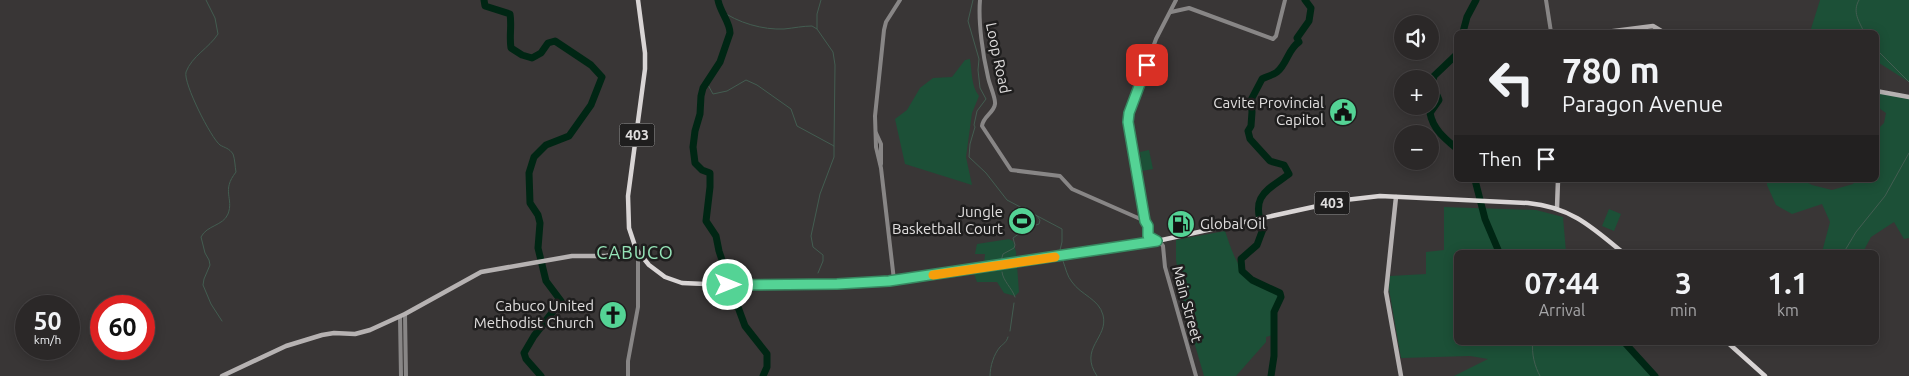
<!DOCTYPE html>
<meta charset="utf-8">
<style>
:root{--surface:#2b2828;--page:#373434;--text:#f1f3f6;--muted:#a6a6a8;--line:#474445}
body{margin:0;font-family:Ubuntu,sans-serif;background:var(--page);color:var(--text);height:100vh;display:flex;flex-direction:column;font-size:19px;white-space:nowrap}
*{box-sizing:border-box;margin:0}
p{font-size:16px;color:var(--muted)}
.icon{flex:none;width:28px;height:28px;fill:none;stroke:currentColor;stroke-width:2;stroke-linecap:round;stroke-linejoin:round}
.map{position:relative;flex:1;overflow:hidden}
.side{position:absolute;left:1454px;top:250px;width:425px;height:95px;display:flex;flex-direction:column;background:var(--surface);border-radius:8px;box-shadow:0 2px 12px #0003,0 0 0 1px var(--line)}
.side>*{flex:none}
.top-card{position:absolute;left:1454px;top:30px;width:425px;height:152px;border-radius:8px;box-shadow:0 2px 12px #0003,0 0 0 1px var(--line);background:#2b2828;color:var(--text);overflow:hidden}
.controls{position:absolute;left:1394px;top:15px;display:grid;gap:10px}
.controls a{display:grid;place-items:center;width:45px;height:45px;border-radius:50%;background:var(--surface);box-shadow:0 2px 12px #0003,0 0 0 1px var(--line);font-size:25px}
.speed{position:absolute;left:15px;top:295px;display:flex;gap:10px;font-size:25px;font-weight:700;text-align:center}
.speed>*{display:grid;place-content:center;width:65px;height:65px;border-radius:50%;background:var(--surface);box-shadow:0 2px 12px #0003,0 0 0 1px var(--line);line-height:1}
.speed small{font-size:12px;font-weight:400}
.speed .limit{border:8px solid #d22;background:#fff;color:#111}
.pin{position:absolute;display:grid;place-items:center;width:42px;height:42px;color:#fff;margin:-21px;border-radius:10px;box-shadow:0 2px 8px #0006}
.me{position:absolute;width:55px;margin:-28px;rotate:90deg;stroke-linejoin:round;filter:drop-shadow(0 0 4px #0008)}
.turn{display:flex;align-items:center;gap:18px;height:105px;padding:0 25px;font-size:22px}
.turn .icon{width:65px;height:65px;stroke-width:2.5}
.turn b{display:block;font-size:35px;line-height:42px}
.then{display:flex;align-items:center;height:48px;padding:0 25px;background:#0003;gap:10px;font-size:19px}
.eta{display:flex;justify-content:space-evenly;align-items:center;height:85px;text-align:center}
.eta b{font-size:30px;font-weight:700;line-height:35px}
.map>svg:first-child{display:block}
</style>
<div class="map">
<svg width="1909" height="376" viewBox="0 0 1909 376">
<rect width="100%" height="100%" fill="#393636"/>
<g fill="#1c5037">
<polygon points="1820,0 1909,0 1909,82 1876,61 1876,32 1810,32"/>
<path d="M 970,59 C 972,71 971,86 979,96 L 972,113 L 966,157 L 972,185 L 905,164 L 895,119 L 907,110 L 920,88 L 933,78 L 952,77 L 965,60 Z"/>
<polygon points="1884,93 1909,99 1909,238 1904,239 1894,222 1871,237 1863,252 1822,252 1830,222 1822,204 1792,214 1776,205 1767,185 1767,180 1803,180 1812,185 1832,190 1853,184 1856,180 1876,180 1876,131 1884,123 1886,113 1876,106 1876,94"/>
<polygon points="1149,150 1153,169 1142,171 1140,152"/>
<polygon points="1444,207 1536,210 1563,217 1566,252 1456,252 1456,342 1624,343 1655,376 1454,376 1488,359 1470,356 1401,358 1389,289 1390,276 1426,274 1426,252 1444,250"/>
<polygon points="1609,209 1621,214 1614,231 1602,226"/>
<path d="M 1225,231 C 1231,248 1237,269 1251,279 C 1260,285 1270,288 1280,293 L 1281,297 L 1274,312 L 1273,335 L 1266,337 L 1266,342 L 1236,376 L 1204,376 L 1186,314 L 1188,305 L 1183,300 L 1176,260 L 1176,240 Z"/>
<polygon points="1009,239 1013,241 1016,252 1019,292 1015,296 1004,293 997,282 977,282 974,274 984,264 985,254 975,254 977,244"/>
</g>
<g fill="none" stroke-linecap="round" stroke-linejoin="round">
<g stroke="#435d51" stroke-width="1">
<path d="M 206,0 L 215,18 L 218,34 C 209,48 192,56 186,72 C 183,83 211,138 220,145 C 225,148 229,148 233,154 C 235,159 235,167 236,172 C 221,191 234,198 228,214 C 223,226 207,225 201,237 L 205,253 L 209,260 L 210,265 L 204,279 L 203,285 L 211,304 L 222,321"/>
<polyline points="821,0 817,14 817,29 833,52 835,65 834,146"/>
<polyline points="973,0 968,21 979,59 978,70 980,88 986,99 977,111 974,125 975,127 970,144 969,157 986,173 1007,200 1062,229 1062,242 1060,250"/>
<path d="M 1859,0 C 1852,12 1859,21 1864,32"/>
<path d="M 720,10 C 738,23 763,30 784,29 C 794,28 803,26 812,26 L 817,29"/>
<polyline points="1876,49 1909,82"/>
<polyline points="710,77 708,85 713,94 727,91 746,80 757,85 791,109 797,126 834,146 834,157 820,194 811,236 813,247 823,255 823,261 818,273"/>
<polyline points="1027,228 1039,224 1040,220 1037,216"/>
<polyline points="1844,252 1856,232 1885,196 1909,153"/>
<polyline points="1001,261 1003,254 1014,248 1015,245 1013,238 1020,233"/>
<path d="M 1063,261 C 1066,269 1067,276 1072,282 C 1081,295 1099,299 1103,315 C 1109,338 1078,348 1097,376"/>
<path d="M 1002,272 C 1003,281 1012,288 1015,297"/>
<polyline points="1010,331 1014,303"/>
<path d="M 1533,342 C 1531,353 1535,367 1540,376"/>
<path d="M 990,376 C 990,366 994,354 1000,347 C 1004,343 1006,343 1008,337"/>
</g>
<g stroke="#002614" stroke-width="7">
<path d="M 484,0 L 485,6 L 510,14 C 512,26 509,36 511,48 L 522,55 L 532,58 L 541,53 L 548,43 L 555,41 L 591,65 L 602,77 L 591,105 L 569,136 L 546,145 L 534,157 L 529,173 L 530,203 L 538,215 L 540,223 L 538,248 L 546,281 L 561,301 L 534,336 L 524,353 L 526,359 L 541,376"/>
<path d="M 718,0 C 720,12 730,22 730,33 L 720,62 L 703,88 L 701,96 L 700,114 L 695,131 L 693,147 L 695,163 L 702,170 L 710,173 L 710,187 L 706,221 L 716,236 L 719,251 L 725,269 L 730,277 L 735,299 L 745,326 L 767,354 L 767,367 L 763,376"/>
<polyline points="1463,32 1467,17 1476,0"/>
<path d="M 1456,55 L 1434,76 L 1432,84 L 1439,100 L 1430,113 C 1433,129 1444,138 1456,148"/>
<polyline points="1475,180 1485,219 1499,252"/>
<polyline points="1624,342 1655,376"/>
<path d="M 1271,376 L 1274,356 L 1274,312 L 1281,297 L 1280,293 L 1252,280 L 1242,271 L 1241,259 L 1257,245 L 1263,229 C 1250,196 1266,191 1289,174 L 1284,165 L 1270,161 L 1250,139 L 1248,131 L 1251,126 L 1252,112 L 1251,100 L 1262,79 C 1266,77 1273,75 1277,72 C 1287,64 1288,49 1299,42 L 1297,38 L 1309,21 L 1311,8 L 1305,0"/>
</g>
<g stroke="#888686" stroke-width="4">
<path d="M 980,0 C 978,22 983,56 988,77 C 989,84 996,98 995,104 C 994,113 983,116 982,126 L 1011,170 L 1060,176 L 1072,189 L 1145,221"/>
<polyline points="1546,0 1551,32"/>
<polyline points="1171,12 1189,8 1273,39 1276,36 1285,0"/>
<polyline points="876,133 881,144 881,164"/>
<polyline points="1148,236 1145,230 1145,221 1129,131 1128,116 1133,103 1156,39 1176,0"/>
<polyline points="1148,236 1160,242 1163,246 1165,267 1196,376"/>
<polyline points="1145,243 1148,239 1146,223"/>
<polyline points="894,280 881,168 876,147 875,116 884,30 886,22 900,0"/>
<polyline points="405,314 406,376"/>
<polyline points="400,317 401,376"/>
<polyline points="628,376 628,361 638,307 638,251"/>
</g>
<g stroke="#b6b2b2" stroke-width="4.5">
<polyline points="1606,32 1653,26 1663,32"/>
<polyline points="1876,91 1909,97"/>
<polyline points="1396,197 1386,292 1401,376"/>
<polyline points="1557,208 1558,180"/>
<polyline points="222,376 286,346 322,335 334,333 355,334 370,330 405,314 481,272 572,256 606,256 636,249"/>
</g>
<g stroke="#d9d5d5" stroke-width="4.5">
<path d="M 638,0 L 645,53 L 645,69 L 628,196 L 629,228 L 636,249 L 649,265 L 665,277 L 682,283 L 729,285 L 837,284 L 898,280 L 1148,243 L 1345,200 L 1380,196 L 1528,203 C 1570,207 1591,226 1622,252"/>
<polyline points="1727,342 1765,376"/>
</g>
</g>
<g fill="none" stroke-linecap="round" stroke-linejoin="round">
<g stroke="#378961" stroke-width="12">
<polyline id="route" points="728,285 837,284 889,281 1157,241 1148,236 1148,226 1145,221 1128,122 1129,113 1147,65"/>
</g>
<use href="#route" stroke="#54d395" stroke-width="9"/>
<polyline stroke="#f59e0b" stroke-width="9" points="933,275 1055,257"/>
</g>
<defs>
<g id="civic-disc" transform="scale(1.4375)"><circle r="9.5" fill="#54d395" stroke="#1f1e1e"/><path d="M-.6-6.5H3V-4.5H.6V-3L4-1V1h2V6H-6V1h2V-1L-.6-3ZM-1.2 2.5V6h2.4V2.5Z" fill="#111"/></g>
<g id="stadium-disc" transform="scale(1.4375)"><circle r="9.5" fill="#54d395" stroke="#1f1e1e"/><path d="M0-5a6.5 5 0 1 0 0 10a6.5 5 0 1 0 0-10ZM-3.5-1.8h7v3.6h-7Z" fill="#111"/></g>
<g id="fuel-disc" transform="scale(1.4375)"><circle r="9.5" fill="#54d395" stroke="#1f1e1e"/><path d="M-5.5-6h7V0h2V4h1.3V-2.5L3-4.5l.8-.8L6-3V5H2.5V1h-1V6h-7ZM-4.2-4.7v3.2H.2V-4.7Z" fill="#111"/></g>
<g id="church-disc" transform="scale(1.4375)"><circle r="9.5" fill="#54d395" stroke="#1f1e1e"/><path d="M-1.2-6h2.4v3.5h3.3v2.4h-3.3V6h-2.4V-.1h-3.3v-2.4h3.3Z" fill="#111"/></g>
</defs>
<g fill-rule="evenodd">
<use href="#civic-disc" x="1343" y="112"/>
<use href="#stadium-disc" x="1022" y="221"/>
<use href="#fuel-disc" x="1181" y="224"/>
<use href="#church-disc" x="613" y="315"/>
</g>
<g text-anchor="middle" stroke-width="5" stroke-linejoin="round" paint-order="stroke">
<g fill="#1f1e1e" stroke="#a6a4a4" stroke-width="1">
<rect x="619.5" y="123.5" width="35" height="23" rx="4"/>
<rect x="1314.5" y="191.5" width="35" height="23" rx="4"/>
</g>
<g font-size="14" font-weight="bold" fill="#e0dede">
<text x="637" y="140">403</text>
<text x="1332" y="208">403</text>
</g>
<g font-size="15" fill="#e0dede" stroke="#1f1e1e">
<text transform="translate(998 58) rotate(78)" y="5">Loop Road</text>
<text transform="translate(1187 304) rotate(75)" y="5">Main Street</text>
</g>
<g font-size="15" fill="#e0dede" stroke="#1f1e1e" text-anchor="end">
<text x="1324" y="108">Cavite Provincial<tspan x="1324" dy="17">Capitol</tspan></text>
<text x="1003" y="217">Jungle<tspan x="1003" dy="17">Basketball Court</tspan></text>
<text x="1200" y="229" text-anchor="start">Global Oil</text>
<text x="594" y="311">Cabuco United<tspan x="594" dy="17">Methodist Church</tspan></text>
</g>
<g font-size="18" letter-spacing="1" fill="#95e5b8" stroke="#1f1e1e">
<text x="635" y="259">CABUCO</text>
</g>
</g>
</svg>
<div class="controls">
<a><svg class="icon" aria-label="sound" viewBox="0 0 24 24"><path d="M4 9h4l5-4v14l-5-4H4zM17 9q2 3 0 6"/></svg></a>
<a>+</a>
<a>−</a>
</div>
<div class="speed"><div>50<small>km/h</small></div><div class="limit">60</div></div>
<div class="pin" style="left:1147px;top:65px;background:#d93025"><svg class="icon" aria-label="arrive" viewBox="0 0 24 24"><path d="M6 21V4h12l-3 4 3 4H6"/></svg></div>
<svg class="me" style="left:728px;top:285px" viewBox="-20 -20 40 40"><circle r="17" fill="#54d395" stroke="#fff" stroke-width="3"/><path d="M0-11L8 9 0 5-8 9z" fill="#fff"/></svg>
<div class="top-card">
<div class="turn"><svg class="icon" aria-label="left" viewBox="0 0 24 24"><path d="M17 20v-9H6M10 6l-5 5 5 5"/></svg><div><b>780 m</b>Paragon Avenue</div></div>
<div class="then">Then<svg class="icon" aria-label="arrive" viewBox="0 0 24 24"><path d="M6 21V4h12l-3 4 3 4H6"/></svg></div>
</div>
<section class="side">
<div class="eta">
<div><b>07:44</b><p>Arrival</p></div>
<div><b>3</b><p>min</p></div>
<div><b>1.1</b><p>km</p></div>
</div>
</section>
</div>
